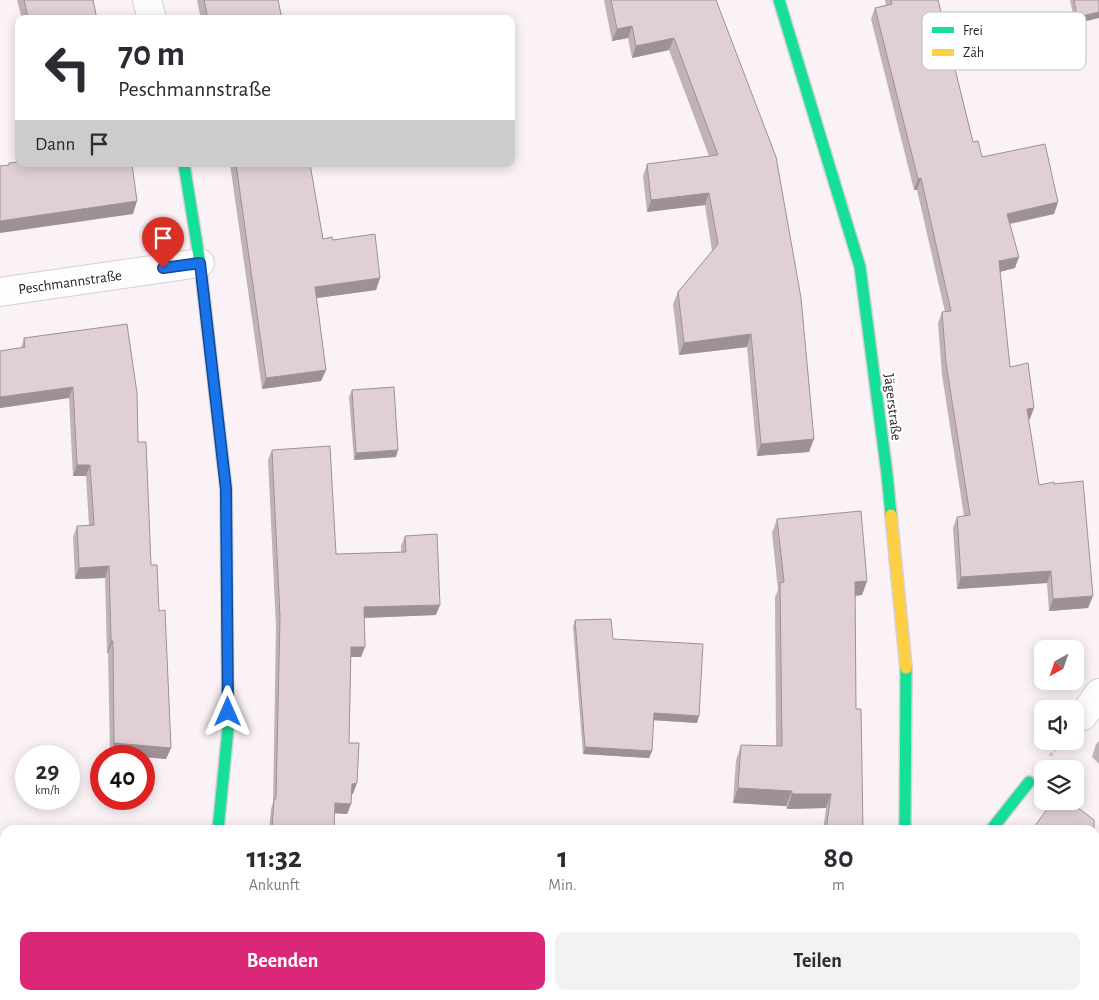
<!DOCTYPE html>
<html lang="de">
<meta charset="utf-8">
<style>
:root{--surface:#fff;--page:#f2f2f3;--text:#2b2b33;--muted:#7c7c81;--accent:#db2777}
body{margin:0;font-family:"Alegreya Sans",sans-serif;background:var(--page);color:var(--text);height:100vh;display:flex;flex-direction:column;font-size:19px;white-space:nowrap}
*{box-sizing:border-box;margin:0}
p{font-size:16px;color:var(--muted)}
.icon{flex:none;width:28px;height:28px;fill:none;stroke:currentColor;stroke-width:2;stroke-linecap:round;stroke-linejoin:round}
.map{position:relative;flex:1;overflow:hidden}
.details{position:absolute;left:0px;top:825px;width:1100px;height:175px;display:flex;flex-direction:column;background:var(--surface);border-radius:15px 15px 0 0;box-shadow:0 2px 12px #0003}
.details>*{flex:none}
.hud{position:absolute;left:15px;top:15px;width:500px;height:152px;border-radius:10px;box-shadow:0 2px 12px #0003;background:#fff;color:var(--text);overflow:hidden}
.needle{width:32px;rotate:220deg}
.controls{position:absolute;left:1034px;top:640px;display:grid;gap:10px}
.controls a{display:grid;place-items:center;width:50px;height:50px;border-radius:10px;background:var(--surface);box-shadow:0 2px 12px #0003;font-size:25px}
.speed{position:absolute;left:15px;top:745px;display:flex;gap:10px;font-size:25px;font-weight:700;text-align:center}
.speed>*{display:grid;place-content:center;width:65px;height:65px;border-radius:50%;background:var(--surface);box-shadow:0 2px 12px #0003;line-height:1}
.speed small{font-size:12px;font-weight:400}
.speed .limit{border:8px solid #d22;background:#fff;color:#111}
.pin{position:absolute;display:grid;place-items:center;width:42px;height:42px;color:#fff;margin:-51px -21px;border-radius:50% 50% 50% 0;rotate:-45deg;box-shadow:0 0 5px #0007}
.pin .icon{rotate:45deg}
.me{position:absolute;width:55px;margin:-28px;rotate:0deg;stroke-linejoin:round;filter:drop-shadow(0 0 4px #0008)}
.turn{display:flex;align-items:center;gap:18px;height:105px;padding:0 20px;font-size:22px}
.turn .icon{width:65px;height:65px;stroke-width:2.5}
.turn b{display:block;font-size:35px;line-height:42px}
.then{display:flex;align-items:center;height:48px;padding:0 20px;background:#0003;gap:10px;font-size:19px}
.eta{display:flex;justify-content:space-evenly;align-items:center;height:85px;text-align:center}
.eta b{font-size:30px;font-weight:600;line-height:35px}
.cta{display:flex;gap:10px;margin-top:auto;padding:10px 20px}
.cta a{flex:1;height:58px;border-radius:10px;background:var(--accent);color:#fff;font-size:20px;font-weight:600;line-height:58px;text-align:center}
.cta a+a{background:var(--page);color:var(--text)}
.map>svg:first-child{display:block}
</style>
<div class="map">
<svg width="1099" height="1000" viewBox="0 0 1099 1000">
<rect width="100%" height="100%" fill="#faf2f6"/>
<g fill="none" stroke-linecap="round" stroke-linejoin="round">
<g stroke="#d6d0d2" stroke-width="30">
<g id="street">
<polyline points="147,0 152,19"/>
<polyline points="0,292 200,263"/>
<polyline points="1083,716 1099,693"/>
<polyline points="188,1000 190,995"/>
</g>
</g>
<g stroke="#d6d0d2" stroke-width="14">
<g id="fast">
<polyline points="779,0 860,267 887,474 891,515"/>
<polyline points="184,164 200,263 226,489 228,729 218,830"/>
<polyline points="905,830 906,668"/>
<polyline points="991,830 1029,782"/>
<polyline points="883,1000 884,995"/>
</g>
</g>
<g stroke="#d6d0d2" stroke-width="14">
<polyline id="slow" points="891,515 906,668"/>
</g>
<polyline stroke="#d5d3d3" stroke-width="3" stroke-dasharray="4 2.5" stroke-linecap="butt" points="1050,756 1062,742"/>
<use href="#street" stroke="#fefdfe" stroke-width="28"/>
<use href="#fast" stroke="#16e098" stroke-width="11"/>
<use href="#slow" stroke="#ffcf43" stroke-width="11"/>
</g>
<g fill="#c1b2b9">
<polygon points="17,0 93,0 97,19 22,19"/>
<polygon points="197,0 278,0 282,19 201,19"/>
<polygon points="604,0 716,0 809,452 757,456 747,347 679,355 673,304 678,292 712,251 705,205 647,212 643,176 647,164 709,156 669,50 632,58 628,38 612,41"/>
<polygon points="885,0 938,0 973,142 982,157 1058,202 1054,214 1010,224 1015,268 1000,272 1010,367 1030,419 1028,419 1039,485 1093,596 1088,608 1049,611 1047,583 957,589 953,528 957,517 964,516 942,375 938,323 942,312 945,312 917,190 914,190 871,19 875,8 886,5"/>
<polygon points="1070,0 1099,0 1075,24"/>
<polygon points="230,164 310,164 323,239 333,240 380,278 376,290 316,298 326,370 321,381 262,389"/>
<polygon points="24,338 138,442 151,565 159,611 171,748 166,759 144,757 144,756 130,756 110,755 108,653 107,653 105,578 75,579 73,537 77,526 89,526 86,476 73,476 69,398 0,408 0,351 21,348"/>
<polygon points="352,390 396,457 354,460 349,397"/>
<polygon points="272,450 336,554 401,552 401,546 405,536 436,615 364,618 361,657 351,657 349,743 353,794 351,794 351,804 347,814 334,813 334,830 269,830 271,809 273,803 276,627 268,460"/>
<polygon points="777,519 867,581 862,595 855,596 856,709 863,830 823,830 826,808 787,809 786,806 733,803 736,760 741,745 776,746 775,597 778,590 772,533"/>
<polygon points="575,620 613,639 697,723 653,720 652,751 649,758 583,754 573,627"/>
<polygon points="1099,741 1099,764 1092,757 1096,744"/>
<polygon points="0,894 5,897 5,964 0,961"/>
<polygon points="83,995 130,995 127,1000 91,1000"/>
<polygon points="246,995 312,995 311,1000 245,1000"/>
<polygon points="953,995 1036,995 1036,1000 952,1000"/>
</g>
<g fill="#9d9196">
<polygon points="1099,12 1099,18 1075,24 1077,17"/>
<polygon points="36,16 35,19 28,19 28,18"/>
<polygon points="632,26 628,38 612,41 617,29"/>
<polygon points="674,38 669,50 632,58 636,46"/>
<polygon points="921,178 917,190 914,190 918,179"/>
<polygon points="709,193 705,205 647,212 651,200"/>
<polygon points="137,201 133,214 0,233 0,221"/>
<polygon points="1058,202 1054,214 1003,225 1007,214"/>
<polygon points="1019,257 1015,268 995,273 999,261"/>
<polygon points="380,278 376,290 310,299 315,287"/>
<polygon points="751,334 747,347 679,355 684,343"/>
<polygon points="326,370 321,381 262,389 266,378"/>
<polygon points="73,387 69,398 0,408 0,397"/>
<polygon points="1034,408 1030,419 1023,421 1027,409"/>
<polygon points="814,439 809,452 757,456 761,444"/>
<polygon points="398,450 396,457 354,460 356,453"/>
<polygon points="77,465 90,465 86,476 73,476"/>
<polygon points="109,566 105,578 75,579 79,568"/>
<polygon points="1051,571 1047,583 957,589 961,577"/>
<polygon points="867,581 862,595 850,596 855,582"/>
<polygon points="1093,596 1088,608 1049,611 1053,599"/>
<polygon points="440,605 436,615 360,618 364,607"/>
<polygon points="111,641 113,641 108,653 107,653"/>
<polygon points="351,647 365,647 361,657 348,657"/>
<polygon points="654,713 699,716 697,723 651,720"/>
<polygon points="114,743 171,748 166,759 144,757 144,756 130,756 110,755"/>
<polygon points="585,747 652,751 649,758 583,754"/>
<polygon points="357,783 353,794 348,794 352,784"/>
<polygon points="738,788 792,791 786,806 733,803"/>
<polygon points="792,794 831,794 826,808 787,809"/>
<polygon points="335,803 351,804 347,814 331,813"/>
<polygon points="127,995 130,995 127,1000 124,1000"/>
</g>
<g fill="#e0cfd7" stroke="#9d9196">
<polygon points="24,0 93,0 97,19 37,19 36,16 28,18"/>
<polygon points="204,0 278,0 282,19 208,19"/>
<polygon points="611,0 716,0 776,157 801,298 814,439 761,444 751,334 684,343 678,292 718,244 709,193 651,200 647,164 718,155 674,38 636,46 632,26 617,29"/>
<polygon points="891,0 938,0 973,142 978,141 982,157 1045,144 1058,202 1007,214 1019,257 999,261 1010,367 1028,363 1034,408 1027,409 1039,485 1054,482 1054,484 1083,481 1093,596 1053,599 1051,571 961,577 957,517 970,515 946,363 942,312 951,311 921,178 918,179 875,8 892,4"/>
<polygon points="1074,0 1099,0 1099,12 1077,17"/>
<polygon points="19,162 19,164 132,164 137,201 0,221 0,166 9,165 9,163"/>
<polygon points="236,164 310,164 323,239 332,237 333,240 375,234 380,278 315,287 326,370 266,378"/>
<polygon points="127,324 137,393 138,442 146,442 151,565 157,565 159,611 165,610 171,748 114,743 113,641 111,641 109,566 79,568 77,526 94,525 90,465 77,465 73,387 0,397 0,351 25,347 24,338"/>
<polygon points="394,387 398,450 356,453 352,390"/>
<polygon points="330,446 336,554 406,552 405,536 437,534 440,605 364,607 365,647 351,647 349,743 359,743 357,783 352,784 351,804 335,803 334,830 272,830 274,799 276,799 280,617 272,450"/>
<polygon points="861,511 867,581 855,582 856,709 861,709 863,830 826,830 831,794 792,794 792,791 738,788 741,745 782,746 780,583 784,582 777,519"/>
<polygon points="611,619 613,639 703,644 699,716 654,713 652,751 585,747 575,620"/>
<polygon points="1053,801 1069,801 1094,820 1094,830 1032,830"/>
<polygon points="0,894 5,897 5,949 0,946"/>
<polygon points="109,995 127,995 124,1000 118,1000"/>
<polygon points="248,995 312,995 311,1000 247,1000"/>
<polygon points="667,995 668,995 689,1000 666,1000"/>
<polygon points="715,995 819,995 818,1000 714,1000"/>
<rect x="955" y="995" width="81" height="5"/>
</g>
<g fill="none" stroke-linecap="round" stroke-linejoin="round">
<g stroke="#114b97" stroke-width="12">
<polyline id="route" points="163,268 200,263 226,489 228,712"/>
</g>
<use href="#route" stroke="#1a73e8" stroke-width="9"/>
</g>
<g text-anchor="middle" stroke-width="4.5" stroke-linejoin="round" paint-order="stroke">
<g font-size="15" fill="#2b2527" stroke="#fff">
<text transform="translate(70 282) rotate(-8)" y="5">Peschmannstraße</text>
<text transform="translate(893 407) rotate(83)" y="5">Jägerstraße</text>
</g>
</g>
<rect x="922" y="12" width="164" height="58" rx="8" fill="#fff" stroke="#bfbebe" stroke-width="1"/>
<rect x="932" y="27" width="22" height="6" fill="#16e098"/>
<rect x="932" y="49" width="22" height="7" fill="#ffcf43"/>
<g font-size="14" fill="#2b2527">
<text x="963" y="35">Frei</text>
<text x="963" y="57">Zäh</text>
</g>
</svg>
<div class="controls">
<a><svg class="needle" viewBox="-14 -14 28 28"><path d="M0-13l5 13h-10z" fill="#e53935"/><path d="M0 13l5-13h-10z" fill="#7c7c81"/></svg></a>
<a><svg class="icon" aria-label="sound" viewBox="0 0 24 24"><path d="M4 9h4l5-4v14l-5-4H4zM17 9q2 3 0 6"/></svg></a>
<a><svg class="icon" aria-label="layers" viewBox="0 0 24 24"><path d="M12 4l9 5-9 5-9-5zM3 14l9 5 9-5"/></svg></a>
</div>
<div class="speed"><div>29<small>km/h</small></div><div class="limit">40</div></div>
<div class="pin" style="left:163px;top:268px;background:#d93025"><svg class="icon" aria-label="arrive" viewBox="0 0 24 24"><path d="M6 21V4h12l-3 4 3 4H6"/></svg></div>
<svg class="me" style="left:228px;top:712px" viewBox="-20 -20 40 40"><path d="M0-17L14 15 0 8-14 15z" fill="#1a73e8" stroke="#fff" stroke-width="4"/></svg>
<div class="hud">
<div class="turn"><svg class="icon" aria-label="left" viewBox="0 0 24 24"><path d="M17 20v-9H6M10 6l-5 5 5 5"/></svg><div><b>70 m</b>Peschmannstraße</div></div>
<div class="then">Dann<svg class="icon" aria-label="arrive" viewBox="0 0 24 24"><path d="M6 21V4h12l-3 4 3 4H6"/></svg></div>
</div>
<section class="details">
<div class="eta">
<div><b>11:32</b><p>Ankunft</p></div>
<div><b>1</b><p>Min.</p></div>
<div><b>80</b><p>m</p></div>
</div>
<div class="cta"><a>Beenden</a><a>Teilen</a></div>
</section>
</div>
